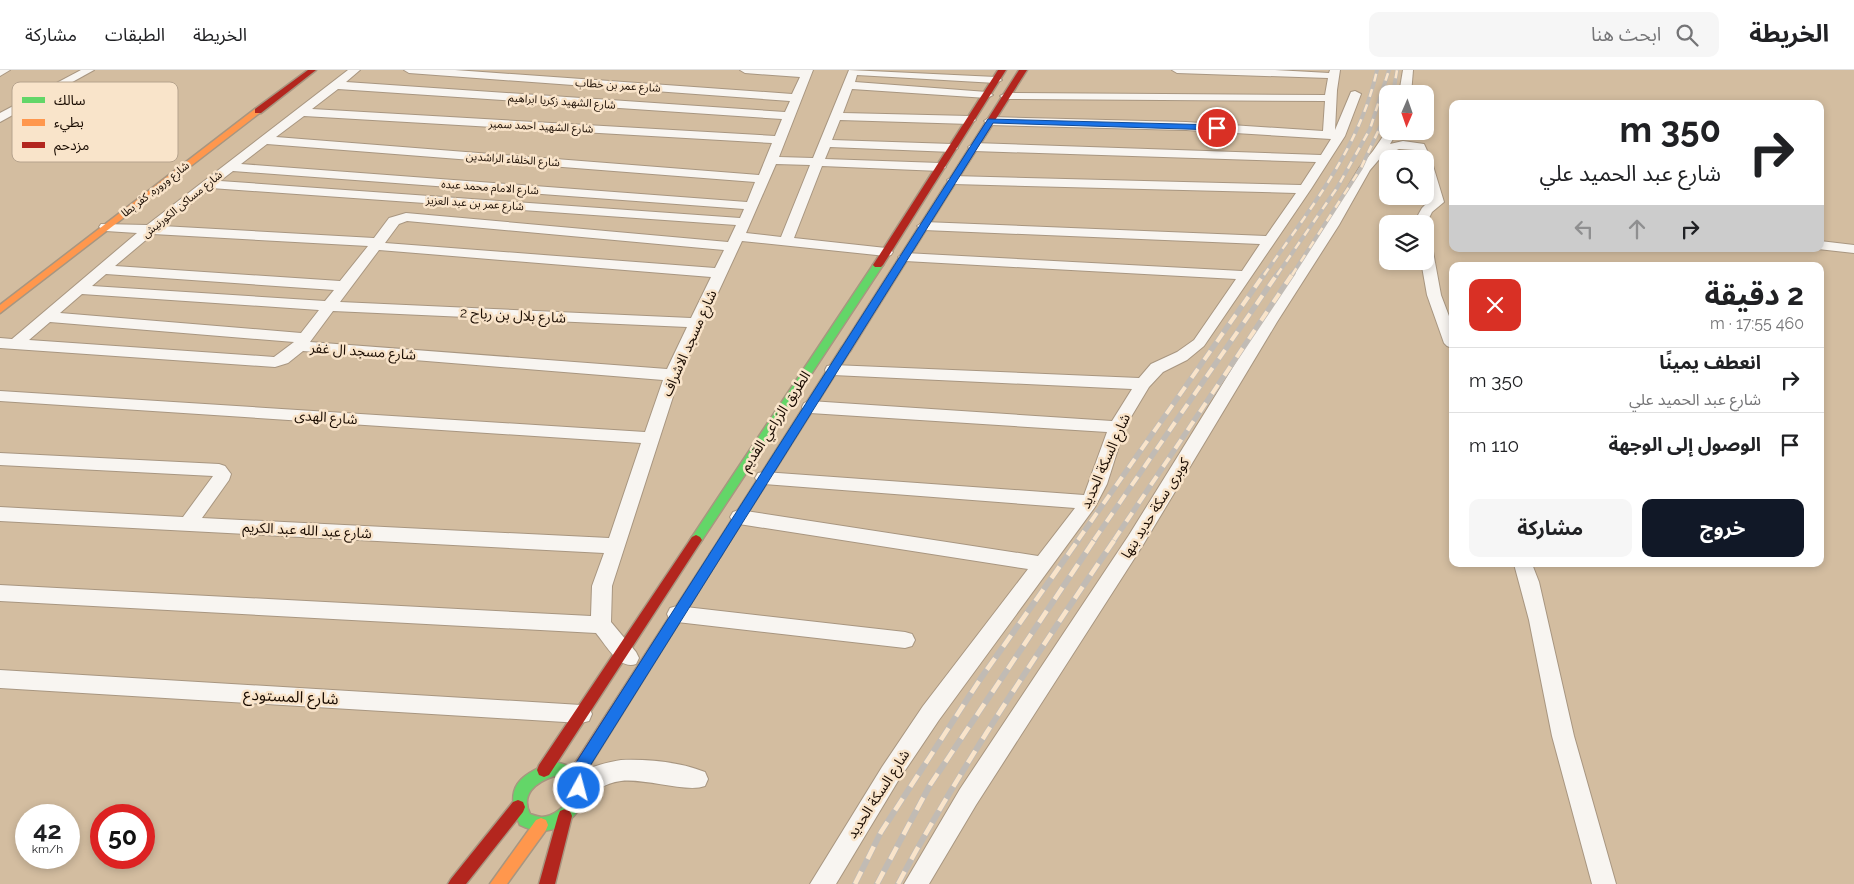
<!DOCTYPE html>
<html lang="ar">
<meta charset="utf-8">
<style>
:root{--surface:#fff;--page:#f6f6f6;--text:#202124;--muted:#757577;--line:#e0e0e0;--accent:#111827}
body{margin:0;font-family:Raleway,"Noto Sans Arabic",sans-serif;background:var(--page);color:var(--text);direction:rtl;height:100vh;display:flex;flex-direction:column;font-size:19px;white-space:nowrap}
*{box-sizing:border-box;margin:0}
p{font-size:16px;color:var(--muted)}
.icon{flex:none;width:28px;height:28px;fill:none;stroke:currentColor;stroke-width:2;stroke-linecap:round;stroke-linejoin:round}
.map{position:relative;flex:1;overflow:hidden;direction:ltr}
.sheet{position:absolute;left:1449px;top:192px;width:375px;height:305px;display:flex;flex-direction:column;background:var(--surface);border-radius:10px;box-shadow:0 2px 8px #0003;direction:rtl}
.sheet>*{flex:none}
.guide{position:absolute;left:1449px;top:30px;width:375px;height:152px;border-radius:10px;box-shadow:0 2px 8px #0003;direction:rtl;background:#fff;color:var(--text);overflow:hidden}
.needle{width:32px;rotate:182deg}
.fabs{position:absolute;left:1379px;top:15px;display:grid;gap:10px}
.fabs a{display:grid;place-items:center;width:55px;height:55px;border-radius:10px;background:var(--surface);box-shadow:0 2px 8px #0003;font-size:25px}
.speed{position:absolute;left:15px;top:734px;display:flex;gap:10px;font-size:25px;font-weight:700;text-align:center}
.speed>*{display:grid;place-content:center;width:65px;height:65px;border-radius:50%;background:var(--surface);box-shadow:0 2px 8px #0003;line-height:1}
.speed small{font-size:12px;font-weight:400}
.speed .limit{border:8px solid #d22;background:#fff;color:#111}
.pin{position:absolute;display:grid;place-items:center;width:42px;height:42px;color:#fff;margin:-21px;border:2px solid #fff;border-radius:50%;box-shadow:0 1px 5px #0007}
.me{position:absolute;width:55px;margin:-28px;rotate:7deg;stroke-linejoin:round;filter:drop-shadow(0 0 4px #0008)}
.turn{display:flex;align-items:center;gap:18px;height:105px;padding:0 20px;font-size:22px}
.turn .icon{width:65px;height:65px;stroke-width:2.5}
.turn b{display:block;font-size:35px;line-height:42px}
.lanes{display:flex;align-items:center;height:48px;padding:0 20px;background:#0003;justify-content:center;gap:25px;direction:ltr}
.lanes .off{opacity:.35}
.round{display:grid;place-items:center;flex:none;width:52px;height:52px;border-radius:10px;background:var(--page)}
.overview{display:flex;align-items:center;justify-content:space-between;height:85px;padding:0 20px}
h1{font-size:30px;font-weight:700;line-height:38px}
.action{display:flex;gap:10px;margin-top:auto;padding:10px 20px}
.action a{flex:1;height:58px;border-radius:10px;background:var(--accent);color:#fff;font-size:20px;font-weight:700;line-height:58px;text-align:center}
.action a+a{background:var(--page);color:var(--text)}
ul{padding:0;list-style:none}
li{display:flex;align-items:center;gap:15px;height:65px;padding:0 20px;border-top:1px solid var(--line)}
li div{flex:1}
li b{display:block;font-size:19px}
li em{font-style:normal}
header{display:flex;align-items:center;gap:30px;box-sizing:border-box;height:70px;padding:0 25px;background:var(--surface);border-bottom:1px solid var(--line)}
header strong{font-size:24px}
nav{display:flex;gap:28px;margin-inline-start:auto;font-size:18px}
.search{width:350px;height:45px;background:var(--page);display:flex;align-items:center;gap:12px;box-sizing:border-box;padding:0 18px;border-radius:10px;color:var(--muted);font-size:19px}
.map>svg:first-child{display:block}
</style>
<header>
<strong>الخريطة</strong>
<div class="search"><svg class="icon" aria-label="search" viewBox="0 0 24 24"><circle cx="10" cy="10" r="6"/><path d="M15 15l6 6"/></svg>ابحث هنا</div>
<nav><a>الخريطة</a><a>الطبقات</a><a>مشاركة</a></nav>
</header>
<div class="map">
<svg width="1854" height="814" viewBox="0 0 1854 814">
<rect width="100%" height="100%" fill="#d3bda0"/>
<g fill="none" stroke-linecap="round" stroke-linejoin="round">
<g stroke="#a89680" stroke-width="2">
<g id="street">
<polygon points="0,0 10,0 0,6"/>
<polygon points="81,0 94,0 0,52 0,43"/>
<path d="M 348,0 L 360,0 L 346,12 L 785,42 L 790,31 L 409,3 L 404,0 L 455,0 L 792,24 L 800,7 L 745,3 L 740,0 L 813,0 L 779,87 L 813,88 L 849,0 L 996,7 L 1002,10 L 996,13 L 857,5 L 855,12 L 987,22 L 993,25 L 987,28 L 852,19 L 843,43 L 970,46 L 976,50 L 970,54 L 840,50 L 832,70 L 952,74 L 958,78 L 952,82 L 830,77 L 825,89 L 940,93 L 946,97 L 940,101 L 822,96 L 794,168 L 886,178 L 893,182 L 891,185 L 886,186 L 742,171 L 680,305 L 612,516 L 611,552 L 636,582 L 639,588 L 636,594 C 619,600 606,575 596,563 L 0,531 L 0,515 L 591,546 L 592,516 L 604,483 L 0,451 L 0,437 L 183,447 L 213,406 L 0,395 L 0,383 L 219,394 L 225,396 L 231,404 L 229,410 L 202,448 L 609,468 L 641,373 L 0,331 L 0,321 L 645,362 L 663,310 L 303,281 L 288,293 L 275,297 L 0,278 L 0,268 L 12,269 L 137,163 L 106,161 L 99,157 L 101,154 L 147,155 ZM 338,19 L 782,49 L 775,66 L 312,39 ZM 304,46 L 772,73 L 759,105 L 276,67 ZM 267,74 L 755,112 L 747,132 L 241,94 ZM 776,94 L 810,95 L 781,167 L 746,163 ZM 233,101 L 744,139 L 740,148 L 220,111 ZM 211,118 L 736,155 L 728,172 L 406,143 L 389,148 L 374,168 L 162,156 ZM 407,151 L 724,180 L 715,198 L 385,173 L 399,154 ZM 153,164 L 368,176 L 340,211 L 115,196 ZM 379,180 L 711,207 L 691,248 L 340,232 ZM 106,204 L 334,220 L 325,231 L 92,216 ZM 82,224 L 319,240 L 301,263 L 60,243 ZM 333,241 L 687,257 L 667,299 L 310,272 ZM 50,252 L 294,272 L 274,287 L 29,270 Z"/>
<polygon points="1172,0 1275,0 1329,3 1330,0 1340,0 1337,20 1335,60 1351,22 1355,21 1361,24 1345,66 1311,119 1204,276 1187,290 1163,302 1149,317 1125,357 1107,414 1095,437 939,650 898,711 836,814 810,814 882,697 923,636 1028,499 739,454 733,452 730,447 733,442 739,440 1038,486 1075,438 764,414 758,413 755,408 758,403 764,402 1084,425 1107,362 810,343 804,341 802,337 804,333 810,331 1112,351 1132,319 833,305 827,304 825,300 827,296 833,295 1139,308 1151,294 1177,282 1194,270 1236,209 905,191 898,187 905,183 1242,201 1260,174 924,160 917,156 924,152 1266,166 1296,123 953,114 947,110 953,106 1301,115 1316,92 974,81 968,77 974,73 1321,85 1331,69 1186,60 990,55 984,51 990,47 1186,52 1323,61 1325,31 1006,29 1000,26 1006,23 1325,25 1328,8 1177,3"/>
<polygon points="1403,0 1413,0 1411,24 1399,24"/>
<polygon points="1388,59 1388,61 1398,61 1390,74 1403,71 1424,74 1431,89 1444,132 1432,142 1425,156 1425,154 1413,154 1422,138 1430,130 1425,112 1425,89 1419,89 1415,80 1399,79 1382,86 1370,100 1339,155 1277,252 1143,475 976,735 929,814 904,814 960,719 1129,465 1261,252 1325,155 1359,98 1373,81"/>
<polygon points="1820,171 1854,175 1854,183 1818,179"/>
<polygon points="1425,172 1432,176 1441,225 1452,254 1452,278 1447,276 1444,273 1427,225 1421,191 1425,191"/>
<polygon points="1514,494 1532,494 1539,512 1574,666 1616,814 1592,814 1552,666 1529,550"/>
<polygon points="677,536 905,562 912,564 915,570 912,576 905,578 677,552 670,550 667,544 670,538"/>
<polygon points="0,600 581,635 589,637 592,644 589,651 581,653 0,618"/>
<path d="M 621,690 C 648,689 680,692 705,702 L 708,709 L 705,716 C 687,723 645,708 621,711 C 604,713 594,723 579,729 L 571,725 L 568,718 C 576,699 603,693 621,690 Z"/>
</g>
</g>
<g stroke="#a89680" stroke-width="3">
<g id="fast">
<polygon points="878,192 883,195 700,473 692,473 690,470 692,467 873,195"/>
<polygon points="846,276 851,279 720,487 712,487 710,484 712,481 842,277"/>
<path d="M 554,692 C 610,701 581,759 543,761 C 535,761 526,758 520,755 C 503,718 519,704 554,692 ZM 554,706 C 588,711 563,747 542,747 C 538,747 533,745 530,744 C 520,724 536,712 554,706 Z"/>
</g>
</g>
<g stroke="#a89680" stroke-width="3">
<g id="slow">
<polygon points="255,39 262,41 0,243 0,235"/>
<polygon points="945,116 948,116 952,118 850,281 842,281 841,279"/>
<polygon points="541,748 546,750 548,755 546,760 507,814 490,814 536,750"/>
</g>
</g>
<g stroke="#a89680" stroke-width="3">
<g id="jam">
<polygon points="308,0 316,0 261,43 255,43 255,39"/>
<polygon points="998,0 1006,0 883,195 881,197 875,197 873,195"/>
<polygon points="1019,0 1027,0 952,118 948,120 945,120 944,118"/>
<polygon points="696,465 700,467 702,470 700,473 549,705 544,707 539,705 537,700 539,695 692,467"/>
<polygon points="716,479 720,481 722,484 720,487 580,711 575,713 570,711 568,706 570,701 712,481"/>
<polygon points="518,730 523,732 525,737 523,742 466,814 448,814 451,809 513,732"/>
<polygon points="565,739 570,741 572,746 555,814 539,814 558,746 560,741"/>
</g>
</g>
<use href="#street" fill="#f8f5f1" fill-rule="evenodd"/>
<use href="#fast" fill="#63d668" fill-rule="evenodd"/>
<use href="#slow" fill="#ff974d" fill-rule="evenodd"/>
<use href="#jam" fill="#b3261e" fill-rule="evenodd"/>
<g stroke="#c1bbb4" stroke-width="4">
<g id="rail-far2">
<polyline points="1393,24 1397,0"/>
<path d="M 1264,205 C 1309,140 1360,78 1377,0"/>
<polyline points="1277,205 1337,118 1370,59 1389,0"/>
<polyline points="1292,205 1361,98 1388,40"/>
</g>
</g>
<g stroke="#c1bbb4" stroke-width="5.5">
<g id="rail-far1">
<polyline points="1078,470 1265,203"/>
<polyline points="1094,470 1278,203"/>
<polyline points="1114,470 1293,203"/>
</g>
</g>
<g stroke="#c1bbb4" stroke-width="6">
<g id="rail">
<polyline points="855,814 881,762 981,608 1079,469"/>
<polyline points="877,814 930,715 1095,469"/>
<path d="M 898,814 C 962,694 1039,581 1115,469"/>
</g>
</g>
<use href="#rail-far2" stroke="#f9e4ca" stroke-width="2.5" stroke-dasharray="8" stroke-linecap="butt"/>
<use href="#rail-far1" stroke="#f9e4ca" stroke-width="4" stroke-dasharray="11" stroke-linecap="butt"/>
<use href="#rail" stroke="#f9e4ca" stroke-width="4.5" stroke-dasharray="14" stroke-linecap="butt"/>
</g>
<polygon fill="#1a73e8" stroke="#114b97" points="988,49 1217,55 1221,58 1217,60 993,53 590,696 583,707 587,718 584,722 579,724 574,722 568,706 570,702"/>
<g text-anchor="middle" stroke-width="5" stroke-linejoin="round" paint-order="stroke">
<g font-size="11" fill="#190b00" stroke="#f9e4ca">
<text transform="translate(618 15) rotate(4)" y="4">شارع عمر بن خطاب</text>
<text transform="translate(562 31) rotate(4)" y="4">شارع الشهيد زكريا ابراهيم</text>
<text transform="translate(541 56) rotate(3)" y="4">شارع الشهيد احمد سمير</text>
<text transform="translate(513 89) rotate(4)" y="4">شارع الخلفاء الراشدين</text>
<text transform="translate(490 117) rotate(4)" y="4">شارع الامام محمد عبده</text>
<text transform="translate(155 119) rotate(-38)" y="4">شارع وروره, كفر بطا</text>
<text transform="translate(475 133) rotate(4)" y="4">شارع عمر بن عبد العزيز</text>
<text transform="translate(182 134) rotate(-39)" y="4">شارع مساكن الكورنيش</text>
</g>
<g font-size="14" fill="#190b00" stroke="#f9e4ca">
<text transform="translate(513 245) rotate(3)" y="5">شارع بلال بن رباح 2</text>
<text transform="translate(689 273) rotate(-66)" y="5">شارع مسجد الاشراف</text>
<text transform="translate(363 281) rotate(4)" y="5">شارع مسجد ال غفر</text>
<text transform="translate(326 347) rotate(4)" y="5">شارع الهدى</text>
<text transform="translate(775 351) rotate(-57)" y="5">الطريق الزراعي القديم</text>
<text transform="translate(1105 391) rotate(-66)" y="5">شارع السكة الحديد</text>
<text transform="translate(1155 438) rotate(-58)" y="5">كوبرى سكة حديد بنها</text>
<text transform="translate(307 460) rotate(3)" y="5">شارع عبد الله عبد الكريم</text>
<text transform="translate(878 724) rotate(-57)" y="5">شارع السكة الحديد</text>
</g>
<g font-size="16" fill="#190b00" stroke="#f9e4ca">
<text transform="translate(291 626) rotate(3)" y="6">شارع المستودع</text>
</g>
</g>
<rect x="12" y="12" width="166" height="80" rx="8" fill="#f9e4ca" stroke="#b6a38d" stroke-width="1"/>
<rect x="22" y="27" width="23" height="6" fill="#63d668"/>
<rect x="22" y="49" width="23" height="7" fill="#ff974d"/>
<rect x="22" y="72" width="23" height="6" fill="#b3261e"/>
<g font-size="14" fill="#190b00">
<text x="54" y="35">سالك</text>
<text x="54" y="57">بطيء</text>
<text x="54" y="80">مزدحم</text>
</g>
</svg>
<div class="fabs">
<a><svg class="needle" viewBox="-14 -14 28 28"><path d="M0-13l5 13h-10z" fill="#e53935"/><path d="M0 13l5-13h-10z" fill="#757577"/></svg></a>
<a><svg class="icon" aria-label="search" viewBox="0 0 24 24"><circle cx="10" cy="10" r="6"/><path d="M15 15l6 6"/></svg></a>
<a><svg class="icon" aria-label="layers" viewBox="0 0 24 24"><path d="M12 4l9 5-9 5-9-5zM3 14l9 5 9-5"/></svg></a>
</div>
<div class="speed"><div>42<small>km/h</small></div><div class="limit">50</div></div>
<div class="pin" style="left:1217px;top:58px;background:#d93025"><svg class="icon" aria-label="arrive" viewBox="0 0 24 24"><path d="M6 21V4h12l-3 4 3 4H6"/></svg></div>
<svg class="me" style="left:579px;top:718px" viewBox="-20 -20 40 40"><circle r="17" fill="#1a73e8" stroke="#fff" stroke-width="3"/><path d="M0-11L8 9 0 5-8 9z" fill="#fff"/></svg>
<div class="guide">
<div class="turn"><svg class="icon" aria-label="right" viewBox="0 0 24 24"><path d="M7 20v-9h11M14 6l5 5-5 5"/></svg><div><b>350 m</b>شارع عبد الحميد علي</div></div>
<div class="lanes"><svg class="icon off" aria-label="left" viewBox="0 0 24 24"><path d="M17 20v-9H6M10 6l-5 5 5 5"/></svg><svg class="icon off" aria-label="ahead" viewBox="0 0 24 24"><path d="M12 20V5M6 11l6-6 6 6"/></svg><svg class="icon" aria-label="right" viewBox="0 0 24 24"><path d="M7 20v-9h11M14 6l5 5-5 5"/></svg></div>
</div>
<section class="sheet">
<div class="overview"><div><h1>2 دقيقة</h1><p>460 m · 17:55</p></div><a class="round" style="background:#d93025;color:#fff"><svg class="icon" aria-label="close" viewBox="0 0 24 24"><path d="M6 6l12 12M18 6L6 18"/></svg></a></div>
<ul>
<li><svg class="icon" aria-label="right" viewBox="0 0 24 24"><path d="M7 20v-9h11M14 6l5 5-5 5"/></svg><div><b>انعطف يمينًا</b><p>شارع عبد الحميد علي</p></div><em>350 m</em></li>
<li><svg class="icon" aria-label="arrive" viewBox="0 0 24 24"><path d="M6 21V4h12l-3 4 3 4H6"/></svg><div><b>الوصول إلى الوجهة</b></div><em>110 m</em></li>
</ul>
<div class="action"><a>خروج</a><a>مشاركة</a></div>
</section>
</div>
